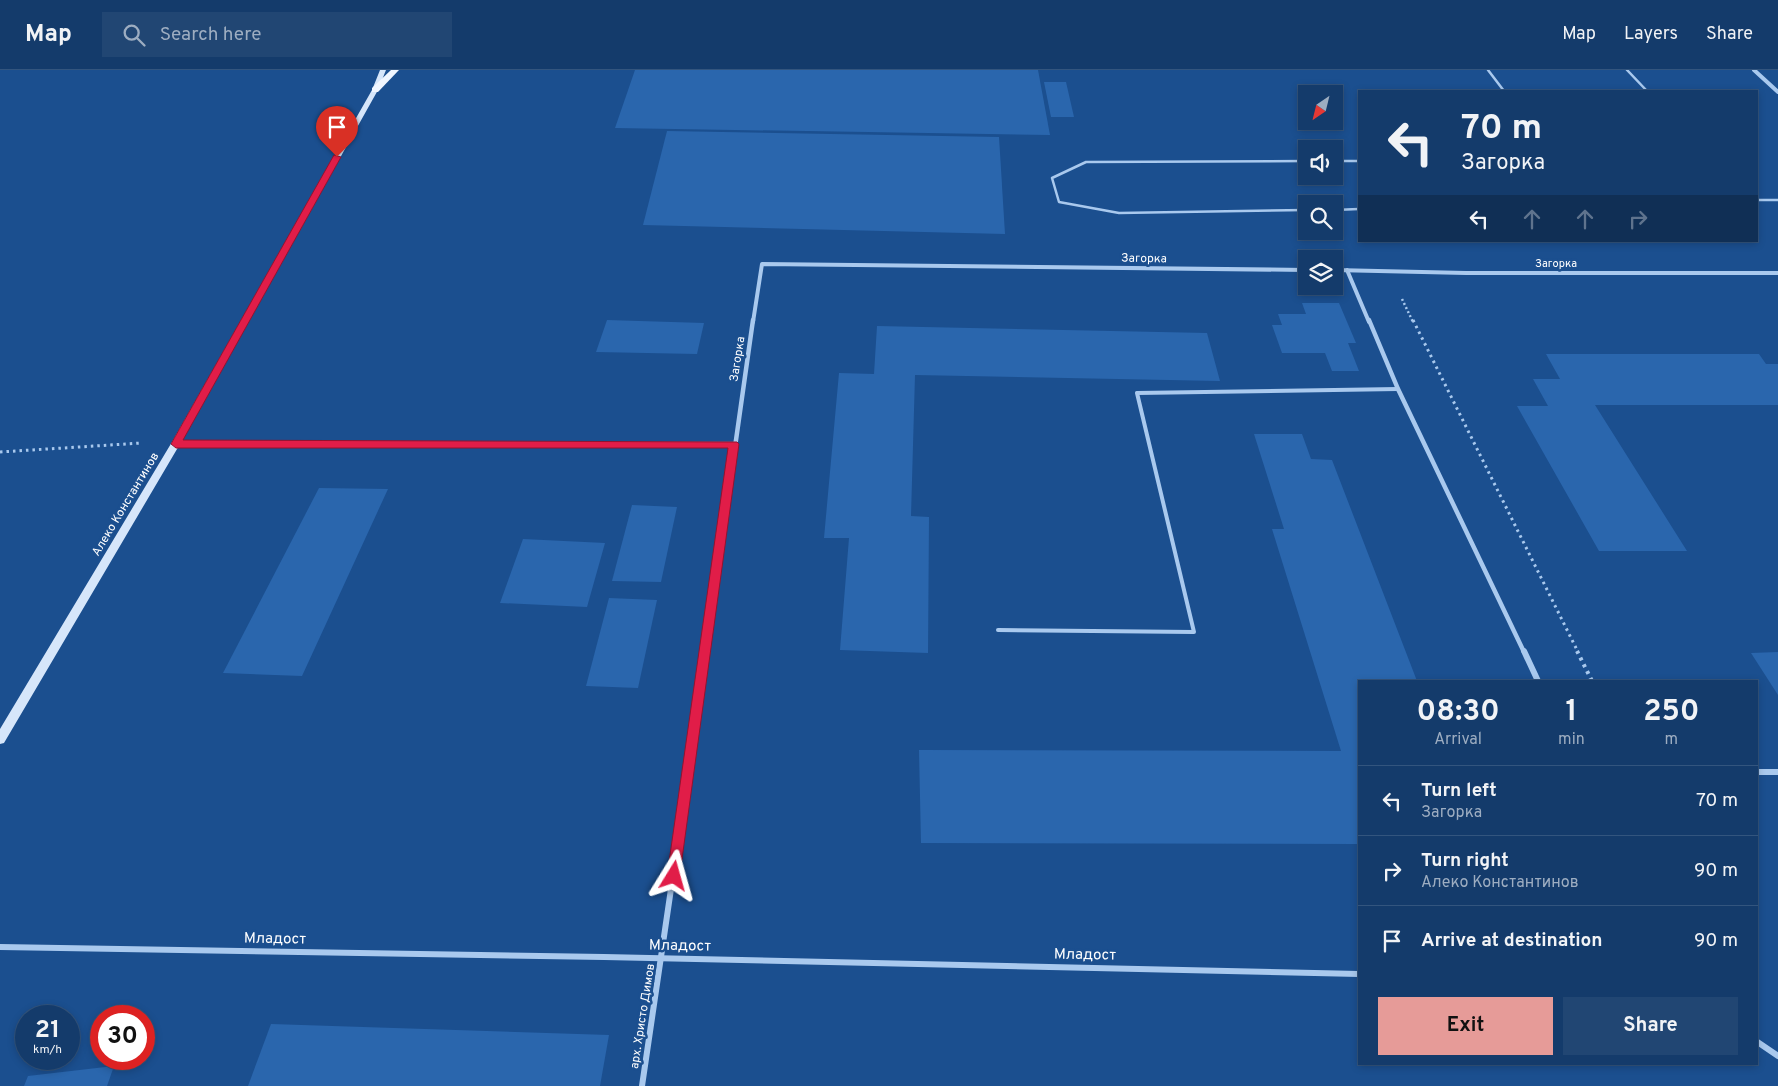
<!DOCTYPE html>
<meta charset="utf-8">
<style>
:root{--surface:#143b6b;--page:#214673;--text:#f1f3f6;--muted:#9dadc1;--line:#33557e;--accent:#e69b98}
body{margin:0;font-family:Overpass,sans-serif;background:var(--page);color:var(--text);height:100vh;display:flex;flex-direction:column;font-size:19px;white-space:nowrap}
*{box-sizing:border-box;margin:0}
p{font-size:16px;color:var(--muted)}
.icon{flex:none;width:28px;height:28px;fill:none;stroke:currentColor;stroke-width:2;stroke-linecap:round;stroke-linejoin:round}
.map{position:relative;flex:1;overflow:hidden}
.details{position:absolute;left:1358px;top:610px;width:400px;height:385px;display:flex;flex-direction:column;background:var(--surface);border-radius:0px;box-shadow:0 2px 8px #0003,0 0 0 1px var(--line)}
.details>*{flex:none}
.top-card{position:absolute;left:1358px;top:20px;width:400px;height:152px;border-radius:0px;box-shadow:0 2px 8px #0003,0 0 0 1px var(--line);background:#143b6b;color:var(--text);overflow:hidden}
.needle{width:32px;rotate:215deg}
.buttons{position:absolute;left:1298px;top:15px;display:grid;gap:10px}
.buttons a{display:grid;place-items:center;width:45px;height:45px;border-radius:0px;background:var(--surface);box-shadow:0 2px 8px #0003,0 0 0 1px var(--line);font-size:25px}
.speed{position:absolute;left:15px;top:935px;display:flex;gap:10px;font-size:25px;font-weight:700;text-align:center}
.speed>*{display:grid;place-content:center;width:65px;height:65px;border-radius:50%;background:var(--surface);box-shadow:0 2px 8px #0003,0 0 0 1px var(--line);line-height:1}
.speed small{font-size:12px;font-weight:400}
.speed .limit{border:8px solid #d22;background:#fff;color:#111}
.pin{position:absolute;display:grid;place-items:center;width:42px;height:42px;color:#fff;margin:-51px -21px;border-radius:50% 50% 50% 0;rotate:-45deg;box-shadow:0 0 5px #0007}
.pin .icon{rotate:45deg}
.me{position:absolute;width:55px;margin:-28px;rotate:8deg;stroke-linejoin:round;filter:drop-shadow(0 0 4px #0008)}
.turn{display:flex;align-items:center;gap:18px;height:105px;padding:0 20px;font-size:22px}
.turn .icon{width:65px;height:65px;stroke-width:2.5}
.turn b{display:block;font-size:35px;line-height:42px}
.lanes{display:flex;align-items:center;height:48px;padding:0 20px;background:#0003;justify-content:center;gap:25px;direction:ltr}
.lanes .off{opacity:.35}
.eta{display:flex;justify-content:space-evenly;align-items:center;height:85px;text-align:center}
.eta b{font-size:30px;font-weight:700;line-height:35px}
.action{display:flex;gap:10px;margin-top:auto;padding:10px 20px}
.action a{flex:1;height:58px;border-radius:0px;background:var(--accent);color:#111;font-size:20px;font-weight:700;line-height:58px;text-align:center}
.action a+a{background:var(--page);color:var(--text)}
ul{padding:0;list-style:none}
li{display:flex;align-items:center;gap:15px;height:70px;padding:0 20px;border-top:1px solid var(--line)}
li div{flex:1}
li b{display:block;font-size:19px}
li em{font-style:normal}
header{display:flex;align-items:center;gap:30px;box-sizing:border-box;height:70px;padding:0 25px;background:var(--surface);border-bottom:1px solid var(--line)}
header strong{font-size:24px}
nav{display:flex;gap:28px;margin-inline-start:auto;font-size:18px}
.search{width:350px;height:45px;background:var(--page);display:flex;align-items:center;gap:12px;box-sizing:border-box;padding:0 18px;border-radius:0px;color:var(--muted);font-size:19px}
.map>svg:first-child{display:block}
</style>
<header>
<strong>Map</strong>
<div class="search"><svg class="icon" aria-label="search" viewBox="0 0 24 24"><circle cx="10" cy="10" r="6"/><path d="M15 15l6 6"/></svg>Search here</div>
<nav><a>Map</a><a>Layers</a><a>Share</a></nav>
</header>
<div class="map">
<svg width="1778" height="1016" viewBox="0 0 1778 1016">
<rect width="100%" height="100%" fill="#1b4f8f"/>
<g fill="#2a66ad">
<polygon points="635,0 1038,0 1050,65 615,58"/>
<polygon points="1044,12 1066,12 1074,47 1051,47"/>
<polygon points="667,61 999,67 1005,164 643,155"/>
<polygon points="1302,233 1339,233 1356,273 1348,273 1359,301 1332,301 1325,283 1282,283 1272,255 1282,255 1278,244 1306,244"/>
<polygon points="607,250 704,253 697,284 596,282"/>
<polygon points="877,256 1207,263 1220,311 915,305 911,446 929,447 928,583 840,580 849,468 824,468 839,303 874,304"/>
<polygon points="1546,284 1759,284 1766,294 1778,294 1778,335 1595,335 1687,481 1599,481 1517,336 1548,336 1533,309 1560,309"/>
<polygon points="1254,364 1302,364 1311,389 1332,390 1417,611 1359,611 1359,774 921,773 919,680 1341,681 1272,459 1284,459"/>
<polygon points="319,418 388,419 302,606 223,603"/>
<polygon points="632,435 677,437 661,512 612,511"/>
<polygon points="523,469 605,473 587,537 500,533"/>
<polygon points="609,528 657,530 638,618 586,616"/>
<polygon points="1778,582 1778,625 1751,583"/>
<polygon points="271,954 609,965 600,1016 248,1016"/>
<polygon points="114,996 107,1016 24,1016 28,1006"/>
</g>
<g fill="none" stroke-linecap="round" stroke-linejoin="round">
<polyline stroke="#a9c9ee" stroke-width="2.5" stroke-dasharray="2 2.5" stroke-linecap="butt" points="1402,229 1413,252"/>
<g stroke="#a9c9ee" stroke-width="3" stroke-dasharray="2.5 4" stroke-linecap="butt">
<polyline points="1413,250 1578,582"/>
<polyline points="0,382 142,373"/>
</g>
<polyline stroke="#a9c9ee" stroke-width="4" stroke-dasharray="3 4.5" stroke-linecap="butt" points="1577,581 1592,611"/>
<g stroke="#a9c9ee" stroke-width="2.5">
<polyline points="1488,0 1504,21"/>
<polyline points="1627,0 1647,21"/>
<polyline points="1306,91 1086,92 1052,108 1059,132 1119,143 1306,140"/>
<polyline points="1334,91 1359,91"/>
<polyline points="1756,130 1778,130"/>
<polyline points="1334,140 1359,139"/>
</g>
<polyline stroke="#a9c9ee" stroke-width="4" points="998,560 1194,562 1137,323 1398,319"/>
<g stroke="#a9c9ee" stroke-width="4">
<polyline points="1754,0 1778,22"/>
<polyline points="1334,200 1466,203 1778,203"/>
<polyline points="1347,200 1369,252"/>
<polyline points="753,252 762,194 1306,200"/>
</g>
<g stroke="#a9c9ee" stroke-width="4.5">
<polyline points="1369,250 1398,319 1524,582"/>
<polyline points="176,374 734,374"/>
<polyline points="706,582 753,250"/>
</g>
<g stroke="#a9c9ee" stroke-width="6">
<polyline points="1524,581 1538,611"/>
<polyline points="1756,702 1778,702"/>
<polyline points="0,877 604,887 1359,904"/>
<polyline points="1756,971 1778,986"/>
<polyline points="642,1016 706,581"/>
</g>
<polygon fill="#d6e6fa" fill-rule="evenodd" points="380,0 386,0 378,20 180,374 4,673 0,674 0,659 172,372 372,20"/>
<polygon fill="#f0f6ff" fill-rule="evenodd" points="391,0 399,0 378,22 372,22 372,18"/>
</g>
<polygon fill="#e11d48" stroke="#92132f" points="334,85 341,87 183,370 737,372 739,374 679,811 674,813 669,811 667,806 728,378 176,378 171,374"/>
<g text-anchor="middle" stroke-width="5" stroke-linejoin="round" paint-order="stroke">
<g font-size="11" fill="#fff" stroke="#1b4f8f">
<text x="1556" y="197">Загорка</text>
</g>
<g font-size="12" fill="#fff" stroke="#1b4f8f">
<text transform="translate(1144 188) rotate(1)" y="4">Загорка</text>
<text transform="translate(737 289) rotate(-81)" y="4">Загорка</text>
<text transform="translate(125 434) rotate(-59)" y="4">Алеко Константинов</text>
<text transform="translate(642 946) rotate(-81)" y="4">арх. Христо Димов</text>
</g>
<g font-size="15" fill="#fff" stroke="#1b4f8f">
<text transform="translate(275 868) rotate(1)" y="5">Младост</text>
<text transform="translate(680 875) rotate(1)" y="5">Младост</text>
<text transform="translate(1085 884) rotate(1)" y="5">Младост</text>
</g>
</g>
</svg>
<div class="buttons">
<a><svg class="needle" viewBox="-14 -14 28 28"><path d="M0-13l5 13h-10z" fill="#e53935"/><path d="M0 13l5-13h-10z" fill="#9dadc1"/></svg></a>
<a><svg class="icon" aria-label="sound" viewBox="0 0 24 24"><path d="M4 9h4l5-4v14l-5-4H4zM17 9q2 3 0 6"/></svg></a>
<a><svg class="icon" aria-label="search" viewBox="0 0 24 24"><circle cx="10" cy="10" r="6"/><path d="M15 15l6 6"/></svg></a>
<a><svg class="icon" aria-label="layers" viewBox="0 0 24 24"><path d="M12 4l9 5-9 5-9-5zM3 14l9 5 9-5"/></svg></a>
</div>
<div class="speed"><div>21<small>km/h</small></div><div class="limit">30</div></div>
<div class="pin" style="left:337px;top:87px;background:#d93025"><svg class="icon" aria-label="arrive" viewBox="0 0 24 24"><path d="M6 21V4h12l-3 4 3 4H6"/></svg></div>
<svg class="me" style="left:674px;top:806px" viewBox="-20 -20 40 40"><path d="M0-17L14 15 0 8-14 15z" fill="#e11d48" stroke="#fff" stroke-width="4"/></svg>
<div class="top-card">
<div class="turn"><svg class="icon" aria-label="left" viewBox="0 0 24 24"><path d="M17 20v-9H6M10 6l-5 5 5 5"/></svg><div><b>70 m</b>Загорка</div></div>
<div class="lanes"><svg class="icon" aria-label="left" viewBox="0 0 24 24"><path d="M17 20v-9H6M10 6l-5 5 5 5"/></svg><svg class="icon off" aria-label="ahead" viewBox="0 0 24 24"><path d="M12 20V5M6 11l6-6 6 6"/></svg><svg class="icon off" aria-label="ahead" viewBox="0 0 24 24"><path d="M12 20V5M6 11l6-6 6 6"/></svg><svg class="icon off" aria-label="right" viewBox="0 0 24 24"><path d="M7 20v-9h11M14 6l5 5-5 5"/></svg></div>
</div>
<section class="details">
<div class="eta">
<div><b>08:30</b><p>Arrival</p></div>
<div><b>1</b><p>min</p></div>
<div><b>250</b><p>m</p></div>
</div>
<ul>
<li><svg class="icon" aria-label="left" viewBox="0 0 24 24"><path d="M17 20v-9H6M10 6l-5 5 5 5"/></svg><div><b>Turn left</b><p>Загорка</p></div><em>70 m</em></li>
<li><svg class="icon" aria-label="right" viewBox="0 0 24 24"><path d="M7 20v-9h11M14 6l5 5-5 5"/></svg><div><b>Turn right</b><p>Алеко Константинов</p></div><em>90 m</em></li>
<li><svg class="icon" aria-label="arrive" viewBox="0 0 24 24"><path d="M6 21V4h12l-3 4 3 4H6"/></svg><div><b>Arrive at destination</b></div><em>90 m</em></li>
</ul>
<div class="action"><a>Exit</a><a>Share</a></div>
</section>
</div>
